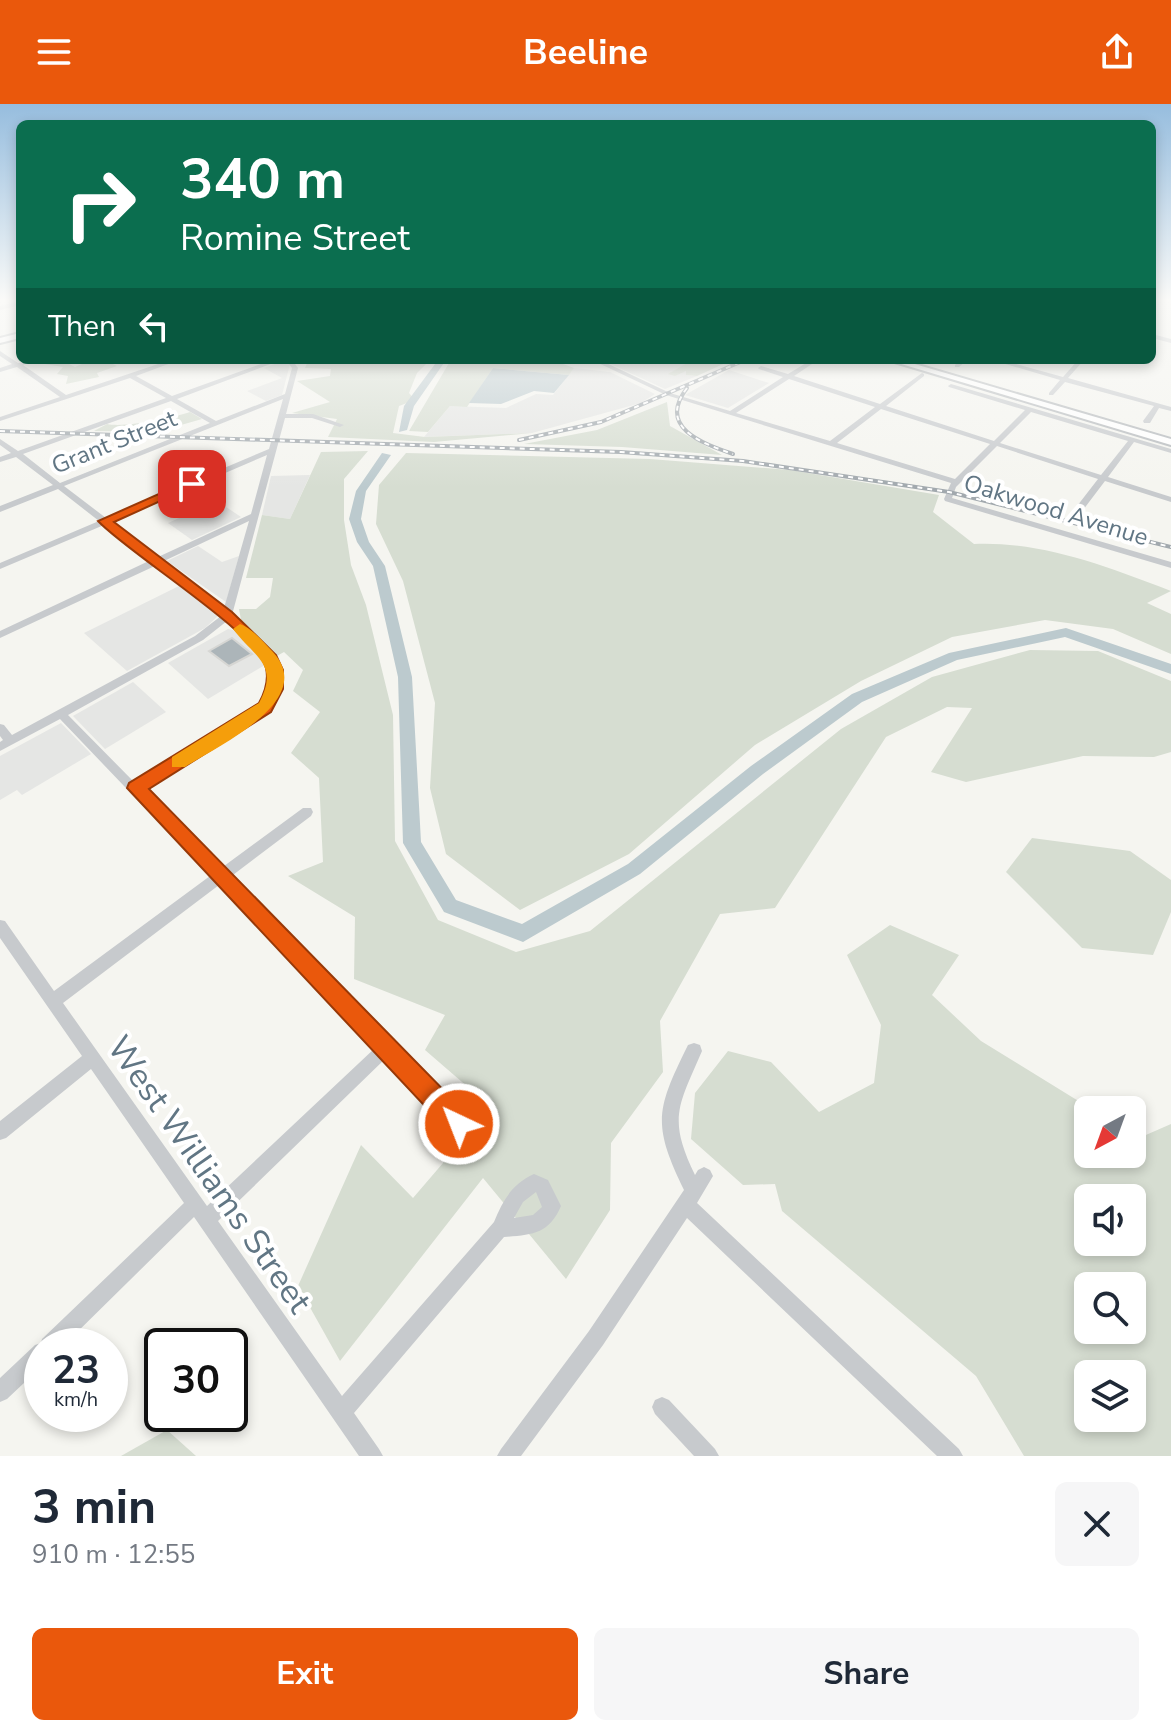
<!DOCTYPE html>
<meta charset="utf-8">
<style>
:root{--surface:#fff;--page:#f6f6f7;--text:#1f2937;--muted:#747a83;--accent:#ea580c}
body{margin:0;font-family:"Nunito Sans",sans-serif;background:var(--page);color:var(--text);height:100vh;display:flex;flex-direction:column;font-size:30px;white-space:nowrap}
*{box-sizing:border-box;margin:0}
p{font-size:26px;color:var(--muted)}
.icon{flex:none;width:44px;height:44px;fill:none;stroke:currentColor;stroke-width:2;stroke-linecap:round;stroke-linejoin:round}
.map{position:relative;height:1352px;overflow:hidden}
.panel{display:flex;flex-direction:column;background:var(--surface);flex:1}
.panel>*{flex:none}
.banner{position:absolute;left:16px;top:16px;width:1140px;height:244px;border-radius:12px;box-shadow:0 4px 12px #0003;background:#0b6e4f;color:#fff;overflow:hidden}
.needle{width:52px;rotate:221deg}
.controls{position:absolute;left:1074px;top:992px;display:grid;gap:16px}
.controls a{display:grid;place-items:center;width:72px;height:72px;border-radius:12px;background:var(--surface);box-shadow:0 4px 12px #0003;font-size:40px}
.speed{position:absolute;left:24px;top:1224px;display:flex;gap:16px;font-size:40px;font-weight:700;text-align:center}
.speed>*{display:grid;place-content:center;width:104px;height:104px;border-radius:50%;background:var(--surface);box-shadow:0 4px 12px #0003;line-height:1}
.speed small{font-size:20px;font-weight:400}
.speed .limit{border:4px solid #111;border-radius:12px;background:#fff;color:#111}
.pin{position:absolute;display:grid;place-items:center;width:68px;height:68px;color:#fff;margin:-34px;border-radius:16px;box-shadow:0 4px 12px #0006}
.me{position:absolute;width:88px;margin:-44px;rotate:317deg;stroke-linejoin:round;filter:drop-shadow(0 0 6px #0008)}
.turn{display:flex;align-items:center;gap:28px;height:168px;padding:0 32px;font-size:36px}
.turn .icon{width:104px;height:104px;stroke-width:2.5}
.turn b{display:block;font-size:56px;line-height:68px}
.then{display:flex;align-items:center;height:76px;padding:0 32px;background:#0003;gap:16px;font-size:30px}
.round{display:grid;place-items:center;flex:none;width:84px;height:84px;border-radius:12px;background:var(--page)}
.head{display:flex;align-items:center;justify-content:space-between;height:136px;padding:0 32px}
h1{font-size:48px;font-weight:700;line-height:60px}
.primary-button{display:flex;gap:16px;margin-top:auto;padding:16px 32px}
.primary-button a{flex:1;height:92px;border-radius:12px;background:var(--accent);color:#fff;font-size:32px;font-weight:700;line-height:92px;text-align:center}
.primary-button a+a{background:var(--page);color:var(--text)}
header{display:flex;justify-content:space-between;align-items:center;height:104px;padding:0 32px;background:var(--accent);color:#fff;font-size:36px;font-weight:700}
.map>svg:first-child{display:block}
</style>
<header><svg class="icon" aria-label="menu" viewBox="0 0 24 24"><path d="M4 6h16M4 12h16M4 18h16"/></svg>Beeline<svg class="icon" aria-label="share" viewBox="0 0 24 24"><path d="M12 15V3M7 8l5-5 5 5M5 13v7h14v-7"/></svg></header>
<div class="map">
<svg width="1171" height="1352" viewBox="0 0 1171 1352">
<rect width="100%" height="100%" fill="#f5f5f0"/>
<g fill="#e5e6e4">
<polygon points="602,256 692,256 669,270 687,267 687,271 697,272 665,285"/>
<polygon points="283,257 290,260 282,291 266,297 247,287 282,274 264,264"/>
<polygon points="574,264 610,268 655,290 641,299 532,329 424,333 450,302 506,304 536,290 553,291"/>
<polygon points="729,266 769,279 728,304 685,291"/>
<polygon points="310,371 290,415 262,411 271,372"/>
<polygon points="217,397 241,413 192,436 168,419"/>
<polygon points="198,442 222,458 239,452 226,498 167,457"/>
<polygon points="181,481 219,511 205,524 127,567 84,529"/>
<polygon points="228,525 237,527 270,558 208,595 168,559"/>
<polygon points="133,578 166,608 105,645 73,612"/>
<polygon points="61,619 91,650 22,691 17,686 0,696 0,652"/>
</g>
<g fill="#d6ddd1" fill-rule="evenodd">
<polygon points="61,256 75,263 82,260 78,256 104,256 117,262 97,269 99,273 66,280 68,272 57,270 63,263 45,260"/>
<polygon points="430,256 417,269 409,289 415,296 399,302 393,329 425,333 532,329 434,338 328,333 337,315 292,309 330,298 297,277 330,272 331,265 305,264 308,257"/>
<polygon points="456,256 552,256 574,264 569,271 493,264 467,303 450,302 428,328 409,327 449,259"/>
<polygon points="692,256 732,256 697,272 686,271 686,267 675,272 668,270"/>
<polygon points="667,298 670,322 722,351 622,343 524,340 597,326"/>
<path d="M 190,308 L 202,315 L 181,321 L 171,318 L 164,323 L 169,328 L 94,327 L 107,320 C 125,324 172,314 190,308 Z"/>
<polygon points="368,347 344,375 344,416 351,461 366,501 393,611 395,737 438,816 516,848 590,827 841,625 932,573 1030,546 1098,547 1171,577 1171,648 1154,653 1083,652 966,678 931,668 972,604 947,603 886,633 775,804 720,810 660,917 663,968 611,1039 610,1106 566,1175 483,1074 340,1257 298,1182 361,1041 413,1094 491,1003 425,946 445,911 354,875 355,813 288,772 323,758 319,674 291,649 320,608 293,587 303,566 284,548 275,553 242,521 239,505 256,505 270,493 273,474 246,474 262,411 290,415 321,348"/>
<path d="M 406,349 L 650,355 L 790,366 L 939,391 L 933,408 L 974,440 C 1042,437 1108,463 1171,487 L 1147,499 L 1171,510 L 1171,550 L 1113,525 L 1045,516 L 952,533 L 861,577 L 755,641 L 629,750 L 520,806 L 446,750 L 430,684 L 435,599 L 403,477 L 376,420 L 379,381 Z"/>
<polygon points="1032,734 1130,747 1171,776 1171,808 1153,851 1082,844 1006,768"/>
<path d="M 890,821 L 959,851 L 932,891 L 981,937 L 1093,1006 L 1088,1006 L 1088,1050 L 1132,1050 L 1132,1030 L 1139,1034 L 1171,1020 L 1171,1352 L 1024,1352 L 976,1272 L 782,1107 L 775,1080 L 743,1081 L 691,1035 L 695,989 L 728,947 L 771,958 L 819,1008 L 874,979 L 881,921 L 847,851 ZM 1088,1094 L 1132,1094 L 1132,1138 L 1088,1138 ZM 1132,1182 L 1132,1226 L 1088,1226 L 1088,1182 ZM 1088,1270 L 1132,1270 L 1132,1314 L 1088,1314 Z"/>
<polygon points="167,1326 196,1352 121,1352"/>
</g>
<polygon fill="#bccace" points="493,264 569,271 554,289 534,287 501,300 469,299"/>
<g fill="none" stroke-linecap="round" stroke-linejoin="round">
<g fill="#bccace" fill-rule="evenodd">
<polygon points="438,256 446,256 414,302 407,326 399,328 404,302"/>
<polygon points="382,349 391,351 366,387 361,415 369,438 385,462 412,573 421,738 456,796 522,820 628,760 751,662 852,590 949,549 1066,524 1171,560 1171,570 1065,533 957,556 862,598 763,670 640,770 523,838 444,808 403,739 398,573 373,462 357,438 349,415 356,387"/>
</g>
</g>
<polygon fill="#acb5b9" stroke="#d6d6d3" stroke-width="2" points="232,534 252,550 229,562 209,547"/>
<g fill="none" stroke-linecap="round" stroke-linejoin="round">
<g stroke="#b7bbbe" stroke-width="4">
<g id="major">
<polygon points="20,229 20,234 0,239 0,234"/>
<polygon points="888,256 901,256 1171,335 1171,341"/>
</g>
</g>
<g fill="#c7cacd" fill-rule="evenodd">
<polygon points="20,197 20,201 0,206 0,202"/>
<polygon points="1152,230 1171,235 1171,239 1152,234"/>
<path d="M 0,247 L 18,259 L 37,256 L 23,261 L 66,291 L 170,256 L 179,256 L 136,272 L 172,292 L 272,256 L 281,256 L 177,295 L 216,317 L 285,290 L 292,264 L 286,256 L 292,256 L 298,264 L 286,310 L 313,310 L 344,321 L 340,323 L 312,314 L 285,314 L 232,511 C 251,530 289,555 280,586 C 278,592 273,599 271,604 L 269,607 L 142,686 L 220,765 L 303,704 L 311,704 L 313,708 L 311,712 L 229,774 L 388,935 L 393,937 L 395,943 L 465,1014 L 467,1020 L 465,1026 L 459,1028 L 453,1026 L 385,955 L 218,1117 L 342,1292 L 494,1118 C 503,1096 512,1080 534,1070 L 548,1076 L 561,1102 C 549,1130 532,1131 504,1133 L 354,1309 L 379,1345 L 383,1352 L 359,1352 L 194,1113 L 63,1242 L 42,1242 L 42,1262 L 7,1295 L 0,1298 L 0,1274 L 35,1241 L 41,1239 L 42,1235 L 184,1099 L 91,965 L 6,1034 L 0,1036 L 0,1017 L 82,952 L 0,834 L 0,816 L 5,817 L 54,887 L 210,772 L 60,615 L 0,647 L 0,638 L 3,636 L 0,632 L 0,620 L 4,621 L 12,631 L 195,532 L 221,512 L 157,461 L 0,534 L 0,527 L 151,456 L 104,421 L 0,465 L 0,459 L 99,417 L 58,385 L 0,408 L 0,402 L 53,381 L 16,353 L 0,358 L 0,353 L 11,349 L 0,341 L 0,335 L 18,347 L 166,294 L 130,274 L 0,317 L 0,313 L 60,293 L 17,263 L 0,268 L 0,264 L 12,260 L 0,252 ZM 283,295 L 269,345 L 106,414 L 64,382 ZM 171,297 L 210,319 L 60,379 L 23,350 ZM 267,351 L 251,410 L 158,453 L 111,418 ZM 249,417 L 224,504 L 164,457 ZM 227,517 C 244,535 276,556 270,584 C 268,590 264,596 261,601 L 135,679 L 68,611 L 203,536 ZM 219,781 L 375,944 L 207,1102 L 63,899 ZM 536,1088 L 542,1103 L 533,1111 L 514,1114 L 523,1098 Z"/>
<path d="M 592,256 L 600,256 L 670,289 L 730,307 L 783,273 L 759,265 L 758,264 L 761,262 L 788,270 L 811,256 L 818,256 L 794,272 L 880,300 L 922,269 L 924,270 L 924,272 L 886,302 L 994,337 L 1025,306 L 949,283 L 948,282 L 951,280 L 1171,345 L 1171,349 L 1134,338 L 1108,373 L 1171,393 L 1171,398 L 1105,377 L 1080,410 L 1074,410 L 1074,406 L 1098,375 L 997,342 L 956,383 L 952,394 L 1171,458 L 1171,464 L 945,397 L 944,395 L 951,379 L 666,291 ZM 789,275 L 875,303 L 830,337 L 736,309 ZM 881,305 L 990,340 L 955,375 L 837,339 ZM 1031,308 L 1128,337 L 1101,371 L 1000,339 Z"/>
<polygon points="960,256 967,256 959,263 955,263 955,261"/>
<polygon points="992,256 1002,256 1063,273 1078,256 1084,256 1068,274 1171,303 1171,307 1159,304 1150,319 1144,319 1143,317 1154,302 1065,278 1053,291 1049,291 1049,289 1060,276"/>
<path d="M 694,939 L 700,941 L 702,947 C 679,1001 667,1014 695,1071 L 698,1066 L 704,1063 L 710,1066 L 713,1072 L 697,1099 L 959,1345 L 963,1352 L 937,1352 L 687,1114 L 603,1241 L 521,1352 L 497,1352 L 501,1345 L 589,1227 L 684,1086 C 652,1020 656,1006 688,941 Z"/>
<polygon points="662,1293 669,1296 715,1345 719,1352 694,1352 655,1310 652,1303 655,1296"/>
</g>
<use href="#major" fill="#fff" fill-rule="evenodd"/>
<g stroke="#a2a9ae" stroke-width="4">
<g id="rail">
<path d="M 687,284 C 657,323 701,339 733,350"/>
<polyline points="0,327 621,348 743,357 949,388 1171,443"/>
<polyline points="519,336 601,318 745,256"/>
</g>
</g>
<use href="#rail" stroke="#fff" stroke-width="2" stroke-dasharray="5" stroke-linecap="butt"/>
</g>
<linearGradient id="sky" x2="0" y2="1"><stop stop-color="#96bdde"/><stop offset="0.51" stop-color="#fafaf8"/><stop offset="1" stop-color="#fafaf8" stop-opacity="0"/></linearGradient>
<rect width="1171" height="384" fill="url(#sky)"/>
<path fill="#ea580c" stroke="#983908" stroke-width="2" d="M 188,377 L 198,380 L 114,418 L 232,508 L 276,551 L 283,566 L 283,585 L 271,608 L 149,685 L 468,1011 L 472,1020 L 468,1029 L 459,1033 L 450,1029 L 127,684 L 129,679 L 259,599 C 265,588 269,577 266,564 C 257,528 129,450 98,417 Z"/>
<path fill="#f59e0b" d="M 240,520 C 252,524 264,539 273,548 C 318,597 217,642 185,663 L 172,663 L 172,653 L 259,599 C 280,560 254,553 233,525 Z"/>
<g text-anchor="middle" stroke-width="8" stroke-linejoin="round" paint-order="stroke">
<g font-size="24" fill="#617684" stroke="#fff">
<text transform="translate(114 338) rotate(-22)" y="8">Grant Street</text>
<text transform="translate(1056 406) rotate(17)" y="8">Oakwood Avenue</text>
</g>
<g font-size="34" fill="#617684" stroke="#fff">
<text transform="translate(210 1070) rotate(55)" y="12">West Williams Street</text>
</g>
</g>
</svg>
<div class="controls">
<a><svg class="needle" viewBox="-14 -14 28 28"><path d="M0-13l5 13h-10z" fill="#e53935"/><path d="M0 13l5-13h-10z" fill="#747a83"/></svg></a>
<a><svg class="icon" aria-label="sound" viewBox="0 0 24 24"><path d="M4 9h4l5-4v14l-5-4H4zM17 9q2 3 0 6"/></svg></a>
<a><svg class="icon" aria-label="search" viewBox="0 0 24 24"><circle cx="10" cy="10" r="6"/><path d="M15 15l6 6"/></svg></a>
<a><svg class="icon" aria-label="layers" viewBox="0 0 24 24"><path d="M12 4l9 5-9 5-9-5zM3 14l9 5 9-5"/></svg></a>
</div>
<div class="speed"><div>23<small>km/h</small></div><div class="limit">30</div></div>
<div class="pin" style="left:192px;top:380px;background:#d93025"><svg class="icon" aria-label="arrive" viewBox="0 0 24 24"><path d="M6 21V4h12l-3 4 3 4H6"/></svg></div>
<svg class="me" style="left:459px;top:1020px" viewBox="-20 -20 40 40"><circle r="17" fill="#ea580c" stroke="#fff" stroke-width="3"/><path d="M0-11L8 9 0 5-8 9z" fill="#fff"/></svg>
<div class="banner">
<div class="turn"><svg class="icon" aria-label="right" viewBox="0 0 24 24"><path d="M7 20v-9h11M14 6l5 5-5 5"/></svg><div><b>340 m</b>Romine Street</div></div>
<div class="then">Then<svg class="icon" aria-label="left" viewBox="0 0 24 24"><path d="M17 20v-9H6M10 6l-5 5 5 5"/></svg></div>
</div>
</div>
<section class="panel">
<div class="head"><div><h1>3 min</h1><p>910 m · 12:55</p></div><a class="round"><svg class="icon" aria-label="close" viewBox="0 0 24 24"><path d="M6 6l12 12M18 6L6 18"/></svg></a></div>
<div class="primary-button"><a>Exit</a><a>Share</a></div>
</section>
